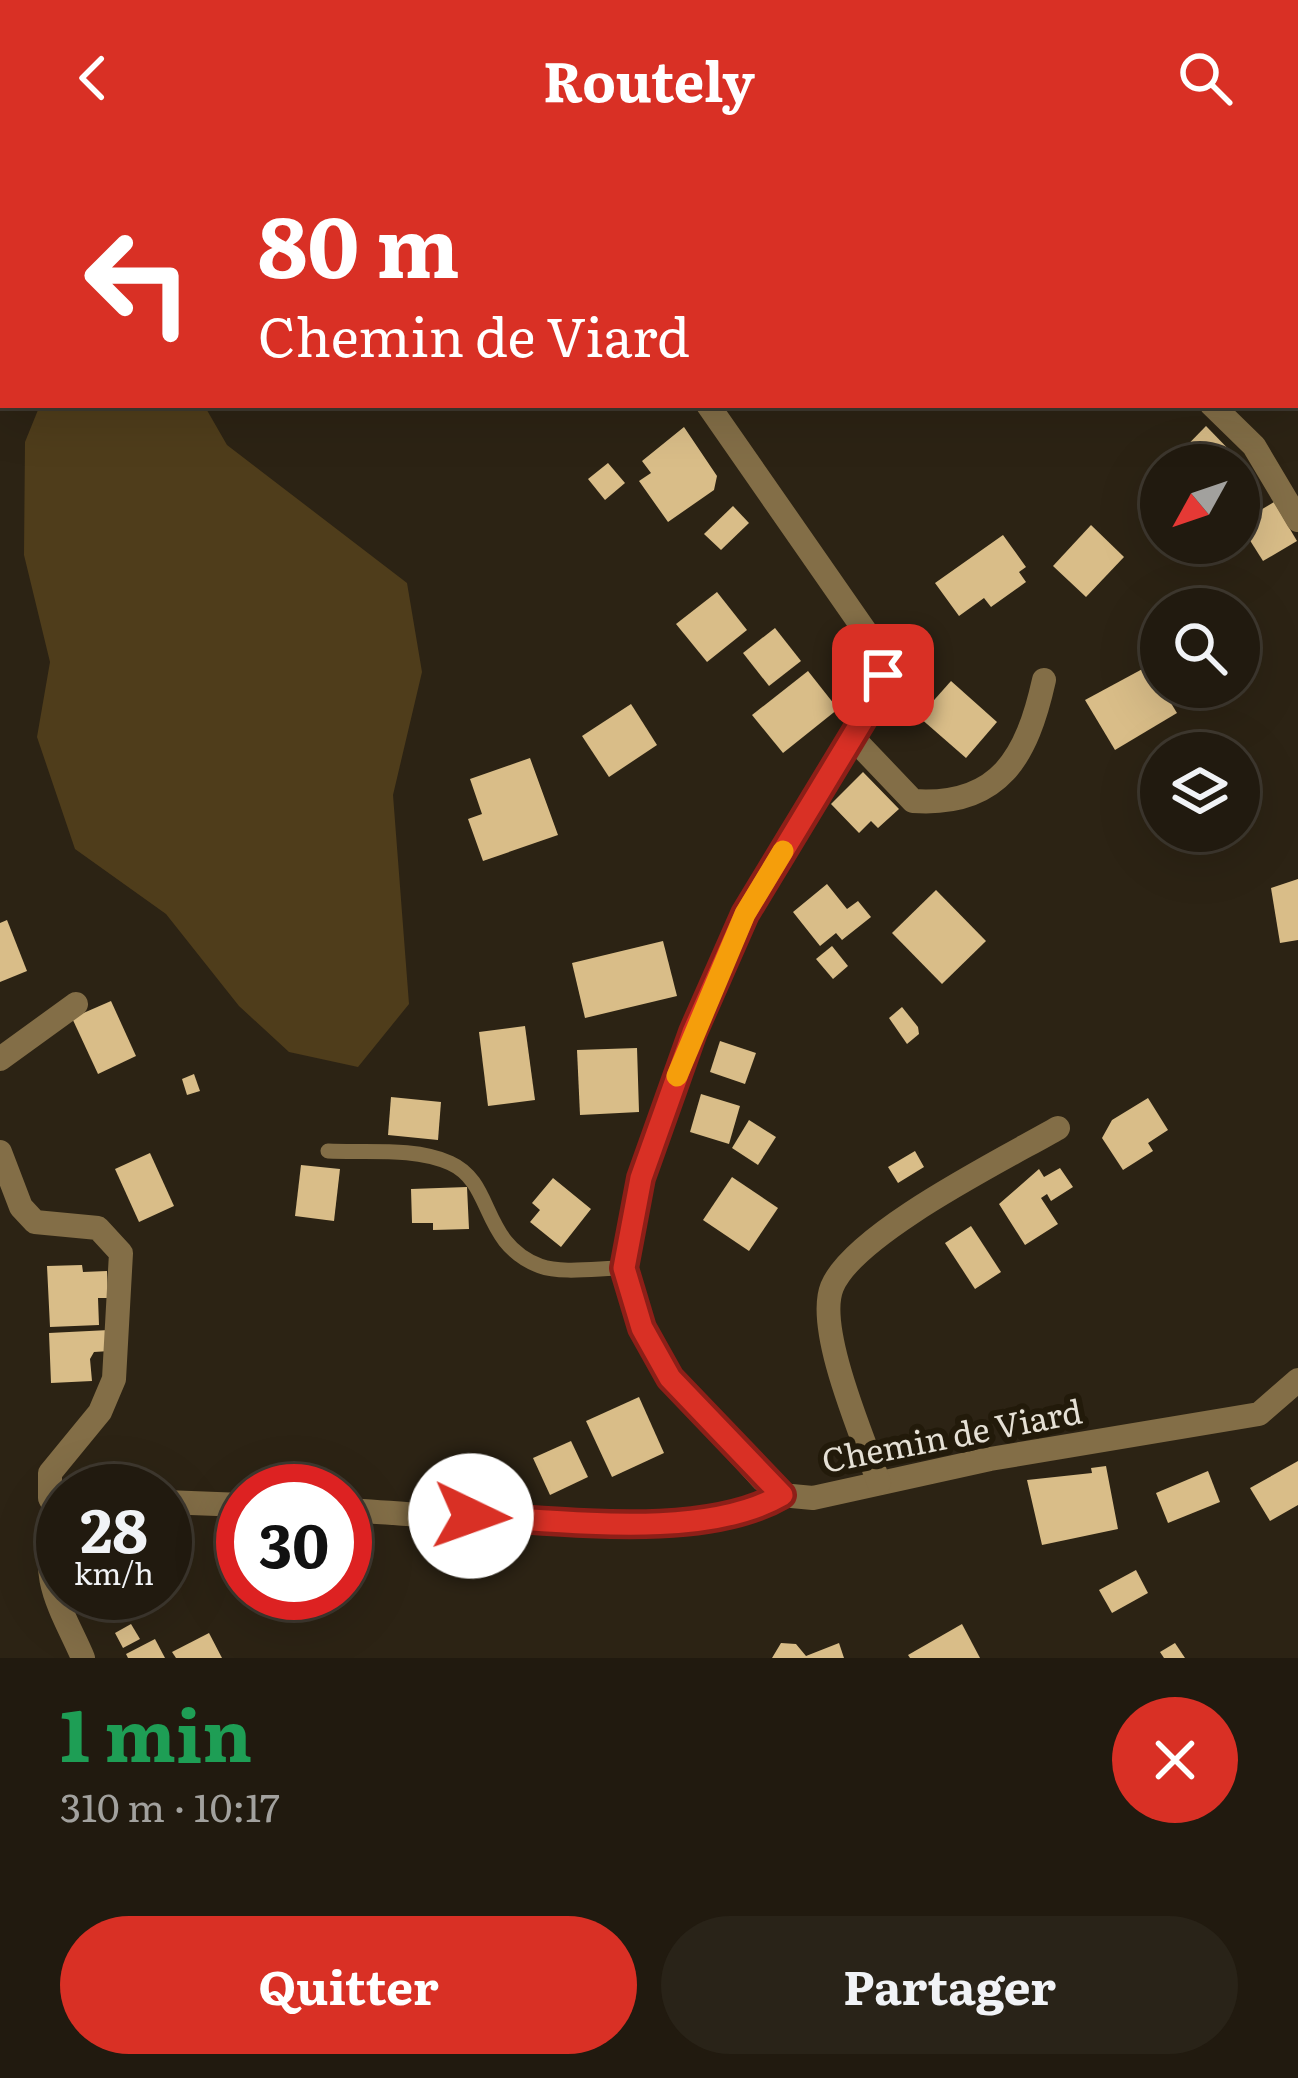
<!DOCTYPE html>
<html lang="fr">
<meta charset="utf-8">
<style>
:root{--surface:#211a0f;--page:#292318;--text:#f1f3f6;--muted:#a2a19e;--line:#3e382f;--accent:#d93025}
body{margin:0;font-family:Literata,serif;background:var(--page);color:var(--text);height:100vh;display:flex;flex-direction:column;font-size:45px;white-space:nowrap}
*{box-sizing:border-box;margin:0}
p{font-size:39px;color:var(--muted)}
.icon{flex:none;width:66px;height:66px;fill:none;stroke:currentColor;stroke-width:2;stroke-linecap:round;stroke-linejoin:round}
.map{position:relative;height:1502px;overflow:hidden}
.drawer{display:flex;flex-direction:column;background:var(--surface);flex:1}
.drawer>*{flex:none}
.banner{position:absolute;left:0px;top:0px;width:1299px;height:252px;box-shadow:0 12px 48px #0002,0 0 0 3px var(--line);background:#d93025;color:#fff;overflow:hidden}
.needle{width:78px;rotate:230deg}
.fabs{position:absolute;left:1140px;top:288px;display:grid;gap:24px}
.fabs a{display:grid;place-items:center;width:120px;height:120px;border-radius:50%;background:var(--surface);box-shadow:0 12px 48px #0002,0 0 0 3px var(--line);font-size:60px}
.speed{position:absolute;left:36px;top:1308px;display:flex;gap:24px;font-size:60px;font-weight:700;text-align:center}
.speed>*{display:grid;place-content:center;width:156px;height:156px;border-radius:50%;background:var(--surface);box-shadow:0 12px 48px #0002,0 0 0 3px var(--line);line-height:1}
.speed small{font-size:30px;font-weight:400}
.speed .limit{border:18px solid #d22;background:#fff;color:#111}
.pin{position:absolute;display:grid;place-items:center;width:102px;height:102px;color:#fff;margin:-51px;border-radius:24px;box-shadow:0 6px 18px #0006}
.me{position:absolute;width:132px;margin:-66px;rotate:93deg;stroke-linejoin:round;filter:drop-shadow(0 0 9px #0008)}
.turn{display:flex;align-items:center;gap:42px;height:252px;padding:0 60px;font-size:54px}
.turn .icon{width:156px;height:156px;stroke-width:2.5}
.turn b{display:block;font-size:84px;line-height:102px}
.round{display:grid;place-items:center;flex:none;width:126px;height:126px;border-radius:63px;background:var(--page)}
.summary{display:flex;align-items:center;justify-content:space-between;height:204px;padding:0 60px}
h1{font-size:72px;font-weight:700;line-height:90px;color:#1e9e55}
.action{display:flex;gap:24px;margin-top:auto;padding:24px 60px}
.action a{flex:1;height:138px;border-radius:72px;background:var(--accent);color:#fff;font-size:48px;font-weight:700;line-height:138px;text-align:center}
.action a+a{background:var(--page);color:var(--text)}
header{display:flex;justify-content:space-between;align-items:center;height:156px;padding:0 60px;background:var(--accent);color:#fff;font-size:54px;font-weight:700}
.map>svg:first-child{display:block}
</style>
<header><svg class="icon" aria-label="back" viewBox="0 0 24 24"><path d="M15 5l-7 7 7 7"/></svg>Routely<svg class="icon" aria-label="search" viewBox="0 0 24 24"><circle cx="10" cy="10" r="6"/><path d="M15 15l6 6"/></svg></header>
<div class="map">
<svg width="1298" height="1502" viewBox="0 0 1298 1502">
<rect width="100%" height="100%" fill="#2c2314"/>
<polygon fill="#4f3d1b" points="40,249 204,249 227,289 407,427 422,516 393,639 409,848 358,911 289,896 239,850 166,758 75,693 37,581 50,506 24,399 25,286"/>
<g fill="#d9bd88">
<polygon points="1206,270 1239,304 1233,309 1168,309"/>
<polygon points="684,271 717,320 714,334 668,366 639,325 651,317 642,305"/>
<polygon points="608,307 625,327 605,344 588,323"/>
<polygon points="1274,346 1297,385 1263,405 1239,367"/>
<polygon points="733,350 749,367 721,394 704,378"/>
<polygon points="1091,369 1124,401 1086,441 1053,410"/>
<polygon points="1003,379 1026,411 1019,416 1026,426 991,451 984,442 959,460 935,427"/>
<polygon points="717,436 747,474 707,506 676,468"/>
<polygon points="775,472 801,505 769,530 743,497"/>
<polygon points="1148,510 1177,557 1115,594 1085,544"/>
<polygon points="808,515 838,553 783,597 752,559"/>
<polygon points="951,525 997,566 966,602 919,561"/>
<polygon points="631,548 657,589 609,621 582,580"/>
<polygon points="530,602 558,679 483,705 468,663 482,658 470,623"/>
<polygon points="863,616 899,653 878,672 871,665 859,677 831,648"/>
<polygon points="1298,723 1298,784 1280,787 1271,732"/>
<polygon points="827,728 847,753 858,745 871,761 842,784 836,777 820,790 793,756"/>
<polygon points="936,734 986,785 942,828 892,777"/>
<polygon points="7,764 27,815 0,826 0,767"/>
<polygon points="663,785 677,840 585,862 572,807"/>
<polygon points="832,790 848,810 833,823 816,803"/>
<polygon points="111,845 136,900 98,918 72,862"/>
<polygon points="902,851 918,871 919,878 907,888 889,862"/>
<polygon points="525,870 535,944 488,950 479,876"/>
<polygon points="720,885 756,897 745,928 710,916"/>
<polygon points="637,892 639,956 580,959 577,894"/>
<polygon points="194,918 200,935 187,939 182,923"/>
<polygon points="701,938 740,950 729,988 690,976"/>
<polygon points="391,941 441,946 438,984 388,979"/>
<polygon points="1148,942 1168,974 1148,987 1153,995 1123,1014 1102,982 1112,964"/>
<polygon points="749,964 776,981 758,1009 732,992"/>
<polygon points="915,995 924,1011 898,1027 888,1011"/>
<polygon points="150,997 174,1050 139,1066 115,1013"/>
<polygon points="301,1009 340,1013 334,1065 295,1060"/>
<polygon points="1060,1012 1073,1031 1051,1045 1047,1038 1041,1042 1058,1068 1025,1089 999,1048 1039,1013 1044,1021"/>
<polygon points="732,1021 778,1052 749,1095 703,1064"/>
<polygon points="553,1022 591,1053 561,1091 530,1066 540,1054 532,1047"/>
<polygon points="467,1031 469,1073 433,1074 433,1067 412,1067 411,1033"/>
<polygon points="971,1070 1001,1116 975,1133 945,1087"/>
<polygon points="82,1109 83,1116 107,1115 108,1142 98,1142 99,1169 50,1171 47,1110"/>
<polygon points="109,1174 110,1195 94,1196 90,1203 92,1225 51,1227 49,1177"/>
<polygon points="639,1241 664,1297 612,1321 586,1265"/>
<polygon points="571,1285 588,1321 550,1339 533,1302"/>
<polygon points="1298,1305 1298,1349 1270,1365 1250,1332"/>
<polygon points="1106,1310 1118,1373 1042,1389 1027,1324 1092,1317 1091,1312"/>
<polygon points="1208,1315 1220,1346 1168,1367 1156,1337"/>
<polygon points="1136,1414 1148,1437 1112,1457 1099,1434"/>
<polygon points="131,1468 140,1483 123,1492 115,1477"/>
<polygon points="962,1468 980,1502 910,1502 908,1499"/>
<polygon points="209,1477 222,1502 176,1502 172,1496"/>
<polygon points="155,1483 165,1502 128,1502 126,1498"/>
<polygon points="781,1487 796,1488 806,1500 839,1487 844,1502 772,1502"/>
<polygon points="1175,1487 1185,1502 1164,1502 1160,1496"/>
</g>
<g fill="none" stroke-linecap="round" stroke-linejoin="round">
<path stroke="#836e47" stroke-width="15" d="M 328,995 C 367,997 414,991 450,1007 C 495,1027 480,1087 540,1110 C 562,1118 599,1112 624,1112"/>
<g stroke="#836e47" stroke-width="24">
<polyline points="654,3 655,0"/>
<polyline points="708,249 870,482 883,519 868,555 745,758 693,876 641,1022 624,1112 642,1172 671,1223 762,1323 781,1339 813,1342 990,1303 1259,1258 1298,1224"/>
<polyline points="1212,249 1254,290 1298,364"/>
<path d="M 852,581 L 913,645 C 1000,651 1027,600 1044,524"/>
<polyline points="0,903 76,848"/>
<polyline points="0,996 21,1051 35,1066 98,1072 121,1097 114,1223 100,1256 50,1317 50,1342 63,1366"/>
<path d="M 879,1327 C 864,1284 815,1173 832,1131 C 854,1077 1006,1002 1058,972"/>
<polyline points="165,1346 243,1349"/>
<path d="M 345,1354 C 449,1359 698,1389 781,1339"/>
<path d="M 63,1371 C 31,1412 66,1461 83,1502"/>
</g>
</g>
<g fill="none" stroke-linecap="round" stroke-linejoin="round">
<g stroke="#8d1f18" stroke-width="30">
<path id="route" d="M 471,1360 C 560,1364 703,1385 782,1339 L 670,1222 L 642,1172 L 624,1112 L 641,1022 L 693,876 L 745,758 L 868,555 L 883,519"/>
</g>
<use href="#route" stroke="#d93025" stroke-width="21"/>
<polyline stroke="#f59e0b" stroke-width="21" points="677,920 745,758 783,695"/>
</g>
<g text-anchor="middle" stroke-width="12" stroke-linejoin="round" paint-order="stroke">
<g font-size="33" fill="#e5e0d5" stroke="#221a0a">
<text transform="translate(952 1280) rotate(-11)" y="12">Chemin de Viard</text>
</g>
</g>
</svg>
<div class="fabs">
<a><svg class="needle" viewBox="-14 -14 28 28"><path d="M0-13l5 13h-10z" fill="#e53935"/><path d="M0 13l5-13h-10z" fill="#a2a19e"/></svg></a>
<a><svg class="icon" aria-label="search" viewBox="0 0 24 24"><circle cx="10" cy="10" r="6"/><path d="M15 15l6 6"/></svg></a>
<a><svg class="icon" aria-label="layers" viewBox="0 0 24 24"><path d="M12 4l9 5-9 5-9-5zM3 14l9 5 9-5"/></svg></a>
</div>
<div class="speed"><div>28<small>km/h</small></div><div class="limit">30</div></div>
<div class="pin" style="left:883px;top:519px;background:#d93025"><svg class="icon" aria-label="arrive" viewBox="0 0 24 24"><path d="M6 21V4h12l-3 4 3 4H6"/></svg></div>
<svg class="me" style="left:471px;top:1360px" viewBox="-20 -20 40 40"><circle r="19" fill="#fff"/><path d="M0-13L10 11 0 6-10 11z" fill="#d93025"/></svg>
<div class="banner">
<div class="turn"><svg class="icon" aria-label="left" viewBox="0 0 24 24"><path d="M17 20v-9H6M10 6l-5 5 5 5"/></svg><div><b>80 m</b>Chemin de Viard</div></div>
</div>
</div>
<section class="drawer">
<div class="summary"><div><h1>1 min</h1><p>310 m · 10:17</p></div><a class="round" style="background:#d93025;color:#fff"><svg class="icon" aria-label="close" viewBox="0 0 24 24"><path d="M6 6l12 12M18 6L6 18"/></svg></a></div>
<div class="action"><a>Quitter</a><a>Partager</a></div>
</section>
